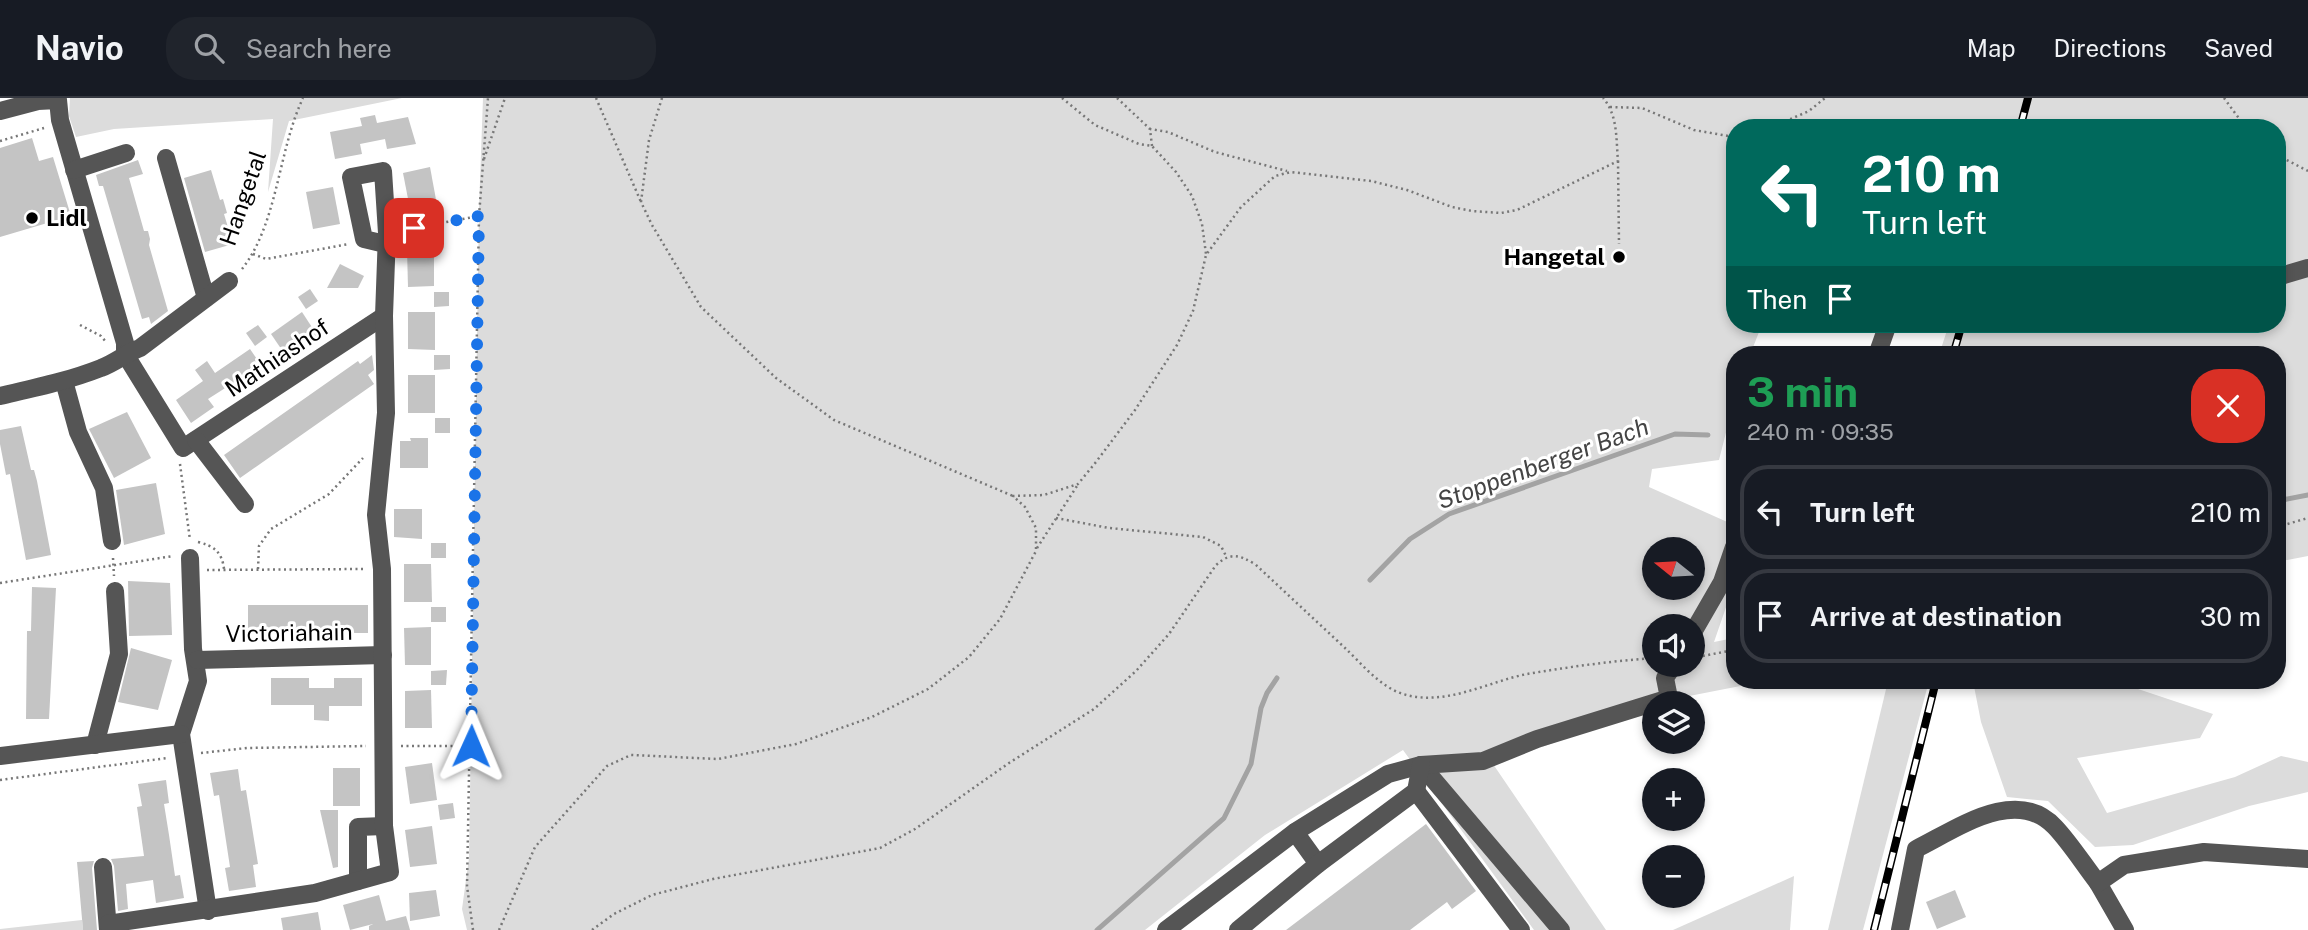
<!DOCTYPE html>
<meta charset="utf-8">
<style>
:root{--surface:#171b24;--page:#20242c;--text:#f1f3f6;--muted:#9ea1a6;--line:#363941}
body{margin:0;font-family:"Public Sans",sans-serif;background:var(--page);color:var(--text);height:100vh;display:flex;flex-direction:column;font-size:26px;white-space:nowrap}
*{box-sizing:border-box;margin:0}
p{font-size:23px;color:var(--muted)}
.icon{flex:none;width:38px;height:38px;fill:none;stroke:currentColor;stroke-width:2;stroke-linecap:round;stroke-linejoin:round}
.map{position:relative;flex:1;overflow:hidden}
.panel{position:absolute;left:1726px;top:248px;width:560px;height:343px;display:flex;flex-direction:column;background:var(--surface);border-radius:28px;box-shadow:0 4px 10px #0003}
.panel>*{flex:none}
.top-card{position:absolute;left:1726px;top:21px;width:560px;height:214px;border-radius:28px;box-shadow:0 4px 10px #0003;background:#00695c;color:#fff;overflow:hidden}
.needle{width:46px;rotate:288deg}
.controls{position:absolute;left:1642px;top:439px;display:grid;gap:14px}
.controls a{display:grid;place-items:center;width:63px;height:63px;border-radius:50%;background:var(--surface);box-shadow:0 4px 10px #0003;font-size:35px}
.pin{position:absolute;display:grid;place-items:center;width:60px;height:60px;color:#fff;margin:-30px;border-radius:14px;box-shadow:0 4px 10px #0006}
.me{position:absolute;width:77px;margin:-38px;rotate:1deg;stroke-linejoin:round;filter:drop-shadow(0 0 5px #0008)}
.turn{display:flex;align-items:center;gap:24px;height:147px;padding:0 21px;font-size:32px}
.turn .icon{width:91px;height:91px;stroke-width:2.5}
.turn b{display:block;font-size:49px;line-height:60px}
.then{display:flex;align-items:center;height:66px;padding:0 21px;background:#0003;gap:14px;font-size:26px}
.round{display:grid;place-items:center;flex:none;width:74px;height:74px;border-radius:28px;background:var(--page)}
.summary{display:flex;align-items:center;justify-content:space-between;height:119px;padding:0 21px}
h1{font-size:42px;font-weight:700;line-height:52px;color:#1e9e55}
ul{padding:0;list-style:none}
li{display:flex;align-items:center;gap:21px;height:94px;margin:0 14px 10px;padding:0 7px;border:4px solid var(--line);border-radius:28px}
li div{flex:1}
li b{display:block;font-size:26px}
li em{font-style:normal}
header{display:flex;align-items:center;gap:42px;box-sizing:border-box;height:98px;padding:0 35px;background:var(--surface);border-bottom:2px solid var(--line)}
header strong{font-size:33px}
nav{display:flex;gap:38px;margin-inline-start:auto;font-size:24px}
.search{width:490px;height:63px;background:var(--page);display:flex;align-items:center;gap:18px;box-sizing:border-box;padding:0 24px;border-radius:28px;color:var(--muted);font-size:26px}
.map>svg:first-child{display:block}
</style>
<header>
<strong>Navio</strong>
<div class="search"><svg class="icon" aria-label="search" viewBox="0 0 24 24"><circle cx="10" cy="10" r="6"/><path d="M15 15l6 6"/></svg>Search here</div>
<nav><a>Map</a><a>Directions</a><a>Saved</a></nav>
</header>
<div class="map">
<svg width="2308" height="832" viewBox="0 0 2308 832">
<rect width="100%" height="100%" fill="#fff"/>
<g fill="#dcdcdc" fill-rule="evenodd">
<polygon points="70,0 402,0 289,23 268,94 273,21 114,31 76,39 69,18"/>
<path d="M 483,0 L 2308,0 L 2308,458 L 2277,464 L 2277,257 L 1939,257 L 1949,226 L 2277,226 L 2277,30 L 1734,30 L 1734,226 L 1781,226 L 1759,234 L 1750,257 L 1734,257 L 1734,303 L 1719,362 L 1652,371 L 1649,389 L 1734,427 L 1734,486 L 1714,544 L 1734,540 L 1734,583 L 1766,583 L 1684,599 L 1493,666 L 1606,832 L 1534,832 L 1403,652 L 1265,737 L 1145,832 L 467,832 L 462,811 L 469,760 L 479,111 ZM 1654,452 L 1692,452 L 1692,490 L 1654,490 ZM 1654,528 L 1692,528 L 1692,567 L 1654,567 Z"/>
<polygon points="1888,583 1929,583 1863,832 1828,832"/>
<polygon points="1973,583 2114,583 2213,616 2200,640 2077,660 2107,715 2235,679 2281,658 2308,664 2308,694 2249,708 2133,747 2095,749 2048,703 2007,699 1981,624"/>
<polygon points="1794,778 1790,832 1673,832"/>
<polygon points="82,822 83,832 0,832 0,831"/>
</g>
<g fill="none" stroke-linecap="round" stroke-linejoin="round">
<g stroke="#a3a3a3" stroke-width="5">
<polyline points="2277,403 2308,397"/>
<polyline points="1370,482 1410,441 1449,416 1675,336 1708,337"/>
<polyline points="1097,832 1224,720 1251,666 1261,610 1267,595 1277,580"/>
</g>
</g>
<g fill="#c4c4c4">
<polygon points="375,17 377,25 408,19 416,46 387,51 385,41 360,46 362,56 335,61 330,34 362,28 360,20"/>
<polygon points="32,40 39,63 53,59 71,118 0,139 0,50"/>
<polygon points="138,62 143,76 129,80 144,133 148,133 150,141 149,147 168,213 151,226 149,219 142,221 103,88 99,88 96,77"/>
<polygon points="430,69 437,107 410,111 403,75"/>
<polygon points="211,72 220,102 223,101 227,115 224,116 233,146 205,154 184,80"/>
<polygon points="333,89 340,126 313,131 306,94"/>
<polygon points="407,151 434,151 434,188 408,189"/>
<polygon points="340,166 364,178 358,190 327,190"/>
<polygon points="310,191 318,203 306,211 298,199"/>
<polygon points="434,194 449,194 449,208 434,209"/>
<polygon points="302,214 317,237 286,258 271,236"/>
<polygon points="408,214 435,214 435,252 408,251"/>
<polygon points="258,227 267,239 255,248 246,235"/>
<polygon points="250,251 265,273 235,294 230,287 208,301 214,309 191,325 176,302 203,283 195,272 207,263 215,275"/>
<polygon points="372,257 374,272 368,277 374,286 240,380 224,357 358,263 360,266"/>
<polygon points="434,257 450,257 450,271 434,272"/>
<rect x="408" y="277" width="27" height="38"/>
<polygon points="127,314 151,360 114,380 89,331"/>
<rect x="435" y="320" width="15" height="15"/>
<polygon points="21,328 31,372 34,372 37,383 51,457 26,462 10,376 6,377 0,346 0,332"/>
<polygon points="410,340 428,340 428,370 400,370 400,343 411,343"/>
<polygon points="156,385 165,436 124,447 116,392"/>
<polygon points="394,411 422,411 422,441 394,439"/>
<rect x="431" y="445" width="15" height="15"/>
<polygon points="404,466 431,466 432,504 404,504"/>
<polygon points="128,483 170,485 172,537 129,538"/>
<polygon points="32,489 56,490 49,621 26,621 27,533 31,533"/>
<rect x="248" y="507" width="120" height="28"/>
<rect x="431" y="509" width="15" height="15"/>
<polygon points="431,529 431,567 405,567 404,530"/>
<polygon points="131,550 172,562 158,612 118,604"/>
<polygon points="447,572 446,587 431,587 431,573"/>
<polygon points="271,580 309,580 309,590 334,590 334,580 362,580 362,608 329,608 329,623 314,622 314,607 271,607"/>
<polygon points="431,592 432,630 405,630 405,593"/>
<polygon points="432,665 437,702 410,706 405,669"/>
<rect x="333" y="670" width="27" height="38"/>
<polygon points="238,671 241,693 246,692 258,766 253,767 256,789 229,793 225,770 230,769 219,697 214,698 210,675"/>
<polygon points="166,682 169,705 164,706 169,737 175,778 180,777 184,800 156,805 153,782 126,786 128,811 118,813 114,768 111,761 144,758 137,709 142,708 138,686"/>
<polygon points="453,705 455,720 440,722 438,707"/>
<polygon points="320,712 338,712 338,769 333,770"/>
<polygon points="1426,726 1476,793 1452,811 1447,804 1410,832 1286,832"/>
<polygon points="432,728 437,766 410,769 405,732"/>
<polygon points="94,763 92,770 97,832 83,832 77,764"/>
<polygon points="436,792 440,818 410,823 409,795"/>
<polygon points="1955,792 1966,819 1937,831 1926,804"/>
<polygon points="379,797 386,823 406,818 410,832 369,832 369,828 373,826 350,832 343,807"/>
<polygon points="318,814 321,832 283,832 281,820"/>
</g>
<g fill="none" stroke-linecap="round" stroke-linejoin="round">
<g stroke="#777" stroke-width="2.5" stroke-dasharray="2 3.5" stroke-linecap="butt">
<polyline points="596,0 641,104"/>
<polyline points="662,0 649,42 641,104 652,127 701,209 776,280 834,322 1013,398"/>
<polyline points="1062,0 1095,27 1139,46 1152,48 1176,74 1192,98 1202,126 1206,156"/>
<polyline points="1117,0 1150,31"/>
<polyline points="2224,0 2246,30"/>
<polyline points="1610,9 1642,10 1694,32 1734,39"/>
<polyline points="1770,30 1809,13 1825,0"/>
<polyline points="0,43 44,30"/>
<polyline points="1152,48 1150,31 1168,34 1215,54 1287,73"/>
<polyline points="2277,57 2308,73"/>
<polyline points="484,61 505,0"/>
<polyline points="1618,63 1619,146"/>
<polyline points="403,132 479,118"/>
<polyline points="253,156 266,161 349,146"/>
<path d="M 242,171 C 278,125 278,53 303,0"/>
<polyline points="80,227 101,238 106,244"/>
<polyline points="180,366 190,442"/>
<polyline points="1056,420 1109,430 1203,439 1221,448 1226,458"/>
<polyline points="2277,429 2308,420"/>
<path d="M 198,444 C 214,448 222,454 224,471"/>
<polyline points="1037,450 1077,388"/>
<polyline points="113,460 114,478"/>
<polyline points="258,471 259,448 271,431 329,396 363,360"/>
<polyline points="207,472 364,471"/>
<polyline points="0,485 173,458"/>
<polyline points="1692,560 1734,552"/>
<polyline points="401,648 471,648"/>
<polyline points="201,655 247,650 366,648"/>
<polyline points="0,682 167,660"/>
<polyline points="473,832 467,788 479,118 488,0"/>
<path d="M 499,832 L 535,749 L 607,668 L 631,657 L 718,661 L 796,646 L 872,619 L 928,591 L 969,559 L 1000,521 L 1036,453 L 1036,430 L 1025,409 L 1013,398 L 1044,397 L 1078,386 L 1096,364 L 1135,312 L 1177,247 L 1193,213 L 1206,157 L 1241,109 L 1275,78 L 1291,74 L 1371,83 L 1407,92 L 1452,109 L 1472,113 L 1501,115 L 1517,112 L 1618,63 C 1616,41 1618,17 1603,0"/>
<path d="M 592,832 L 614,816 L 652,797 L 713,781 L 880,750 L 915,731 L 1009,665 L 1094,611 L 1136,573 L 1169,536 L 1216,467 C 1231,454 1239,457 1255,466 C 1285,494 1315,522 1345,550 C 1361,565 1380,589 1403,596 C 1445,609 1487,584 1527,576 C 1569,569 1611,563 1654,560"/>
</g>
<g stroke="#555" stroke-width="18">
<polyline points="0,13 38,3 58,2 60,22 125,245 125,256"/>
<polyline points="166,60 206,200"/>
<polyline points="74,72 126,55"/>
<polyline points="2277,179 2308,170"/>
<polyline points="125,256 183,350 384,218"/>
<polyline points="1877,257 1888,226"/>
<polyline points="64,283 78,334 104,390 112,443"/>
<path d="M 0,298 C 34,290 68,283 101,270 C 115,265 126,255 140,250 L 229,183"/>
<polyline points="196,342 245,406"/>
<polyline points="190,460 193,551 198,583 181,636 208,813"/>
<polyline points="1692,536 1722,484 1734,449"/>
<polyline points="197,562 383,557"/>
<polyline points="95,647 119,556 115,493"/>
<polyline points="0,658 181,636"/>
<polyline points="1421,667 1561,832"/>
<polyline points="1416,693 1521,832"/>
<polyline points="1295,734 1318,766"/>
<polyline points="103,769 108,832"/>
<polyline points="358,783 358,729 384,728"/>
<polyline points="2098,785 2125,832"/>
<polyline points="108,826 315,795 390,774 384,728 382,471 376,417 386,315 384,218 387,135 383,73 351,79 364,141 385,146"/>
<polyline points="1166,832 1295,734 1388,676 1421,667 1483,663 1537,641 1669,600 1665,580 1674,567"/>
<polyline points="1238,832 1318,766 1416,693 1421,667"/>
<path d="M 1900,832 L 1916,751 C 1955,732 2016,687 2055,729 C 2071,746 2084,767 2098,785 L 2124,767 L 2204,754 L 2308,761"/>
</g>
<g stroke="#000" stroke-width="8">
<g id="rail">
<polyline points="2020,30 2028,0"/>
<polyline points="1953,257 1962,226"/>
<polyline points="1874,832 1935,587"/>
</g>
</g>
<use href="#rail" stroke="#fff" stroke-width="5" stroke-dasharray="16" stroke-linecap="butt"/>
</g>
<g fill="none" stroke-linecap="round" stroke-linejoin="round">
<polyline stroke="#1a73e8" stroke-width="12" stroke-dasharray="0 21.6" points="414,130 479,118 471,648"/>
</g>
<g fill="#000" stroke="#fff" stroke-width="2.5">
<circle cx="32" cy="120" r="7"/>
<circle cx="1619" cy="159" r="7"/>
</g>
<g text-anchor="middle" stroke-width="6" stroke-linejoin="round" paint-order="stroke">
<g font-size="23" fill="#000" stroke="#fff">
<text transform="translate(243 100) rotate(-71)" y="8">Hangetal</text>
<text transform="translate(277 260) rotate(-34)" y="8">Mathiashof</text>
<text transform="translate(289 535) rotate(-1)" y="8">Victoriahain</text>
</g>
<g font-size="23" font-weight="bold" fill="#000" stroke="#fff" text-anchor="start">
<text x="46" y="128">Lidl</text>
<text x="1605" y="167" text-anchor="end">Hangetal</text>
</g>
<g font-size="24" font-style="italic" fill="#444" stroke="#fff">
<text transform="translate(1543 366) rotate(-20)" y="8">Stoppenberger Bach</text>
</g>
</g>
</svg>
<div class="controls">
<a><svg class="needle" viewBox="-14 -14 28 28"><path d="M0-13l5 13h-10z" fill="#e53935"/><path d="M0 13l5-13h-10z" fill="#9ea1a6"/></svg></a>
<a><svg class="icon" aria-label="sound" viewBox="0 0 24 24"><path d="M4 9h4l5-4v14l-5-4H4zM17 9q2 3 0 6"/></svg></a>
<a><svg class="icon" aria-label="layers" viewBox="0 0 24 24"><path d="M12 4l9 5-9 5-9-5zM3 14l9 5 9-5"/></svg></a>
<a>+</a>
<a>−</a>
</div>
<div class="pin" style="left:414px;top:130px;background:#d93025"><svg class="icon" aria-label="arrive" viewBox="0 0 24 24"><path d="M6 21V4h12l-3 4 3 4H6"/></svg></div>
<svg class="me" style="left:471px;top:648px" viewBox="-20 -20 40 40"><path d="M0-17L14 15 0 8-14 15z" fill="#1a73e8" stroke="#fff" stroke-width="4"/></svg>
<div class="top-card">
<div class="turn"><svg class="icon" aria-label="left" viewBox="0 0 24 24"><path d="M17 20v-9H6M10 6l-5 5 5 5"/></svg><div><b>210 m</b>Turn left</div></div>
<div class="then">Then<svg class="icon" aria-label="arrive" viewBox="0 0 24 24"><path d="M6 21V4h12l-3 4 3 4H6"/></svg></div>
</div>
<section class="panel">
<div class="summary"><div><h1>3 min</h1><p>240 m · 09:35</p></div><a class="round" style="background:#d93025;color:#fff"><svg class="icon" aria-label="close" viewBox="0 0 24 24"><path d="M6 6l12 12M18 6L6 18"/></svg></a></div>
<ul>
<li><svg class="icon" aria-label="left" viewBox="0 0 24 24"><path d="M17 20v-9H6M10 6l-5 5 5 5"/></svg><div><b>Turn left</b></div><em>210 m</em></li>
<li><svg class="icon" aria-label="arrive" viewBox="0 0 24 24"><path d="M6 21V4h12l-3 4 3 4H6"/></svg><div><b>Arrive at destination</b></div><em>30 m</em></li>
</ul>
</section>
</div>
